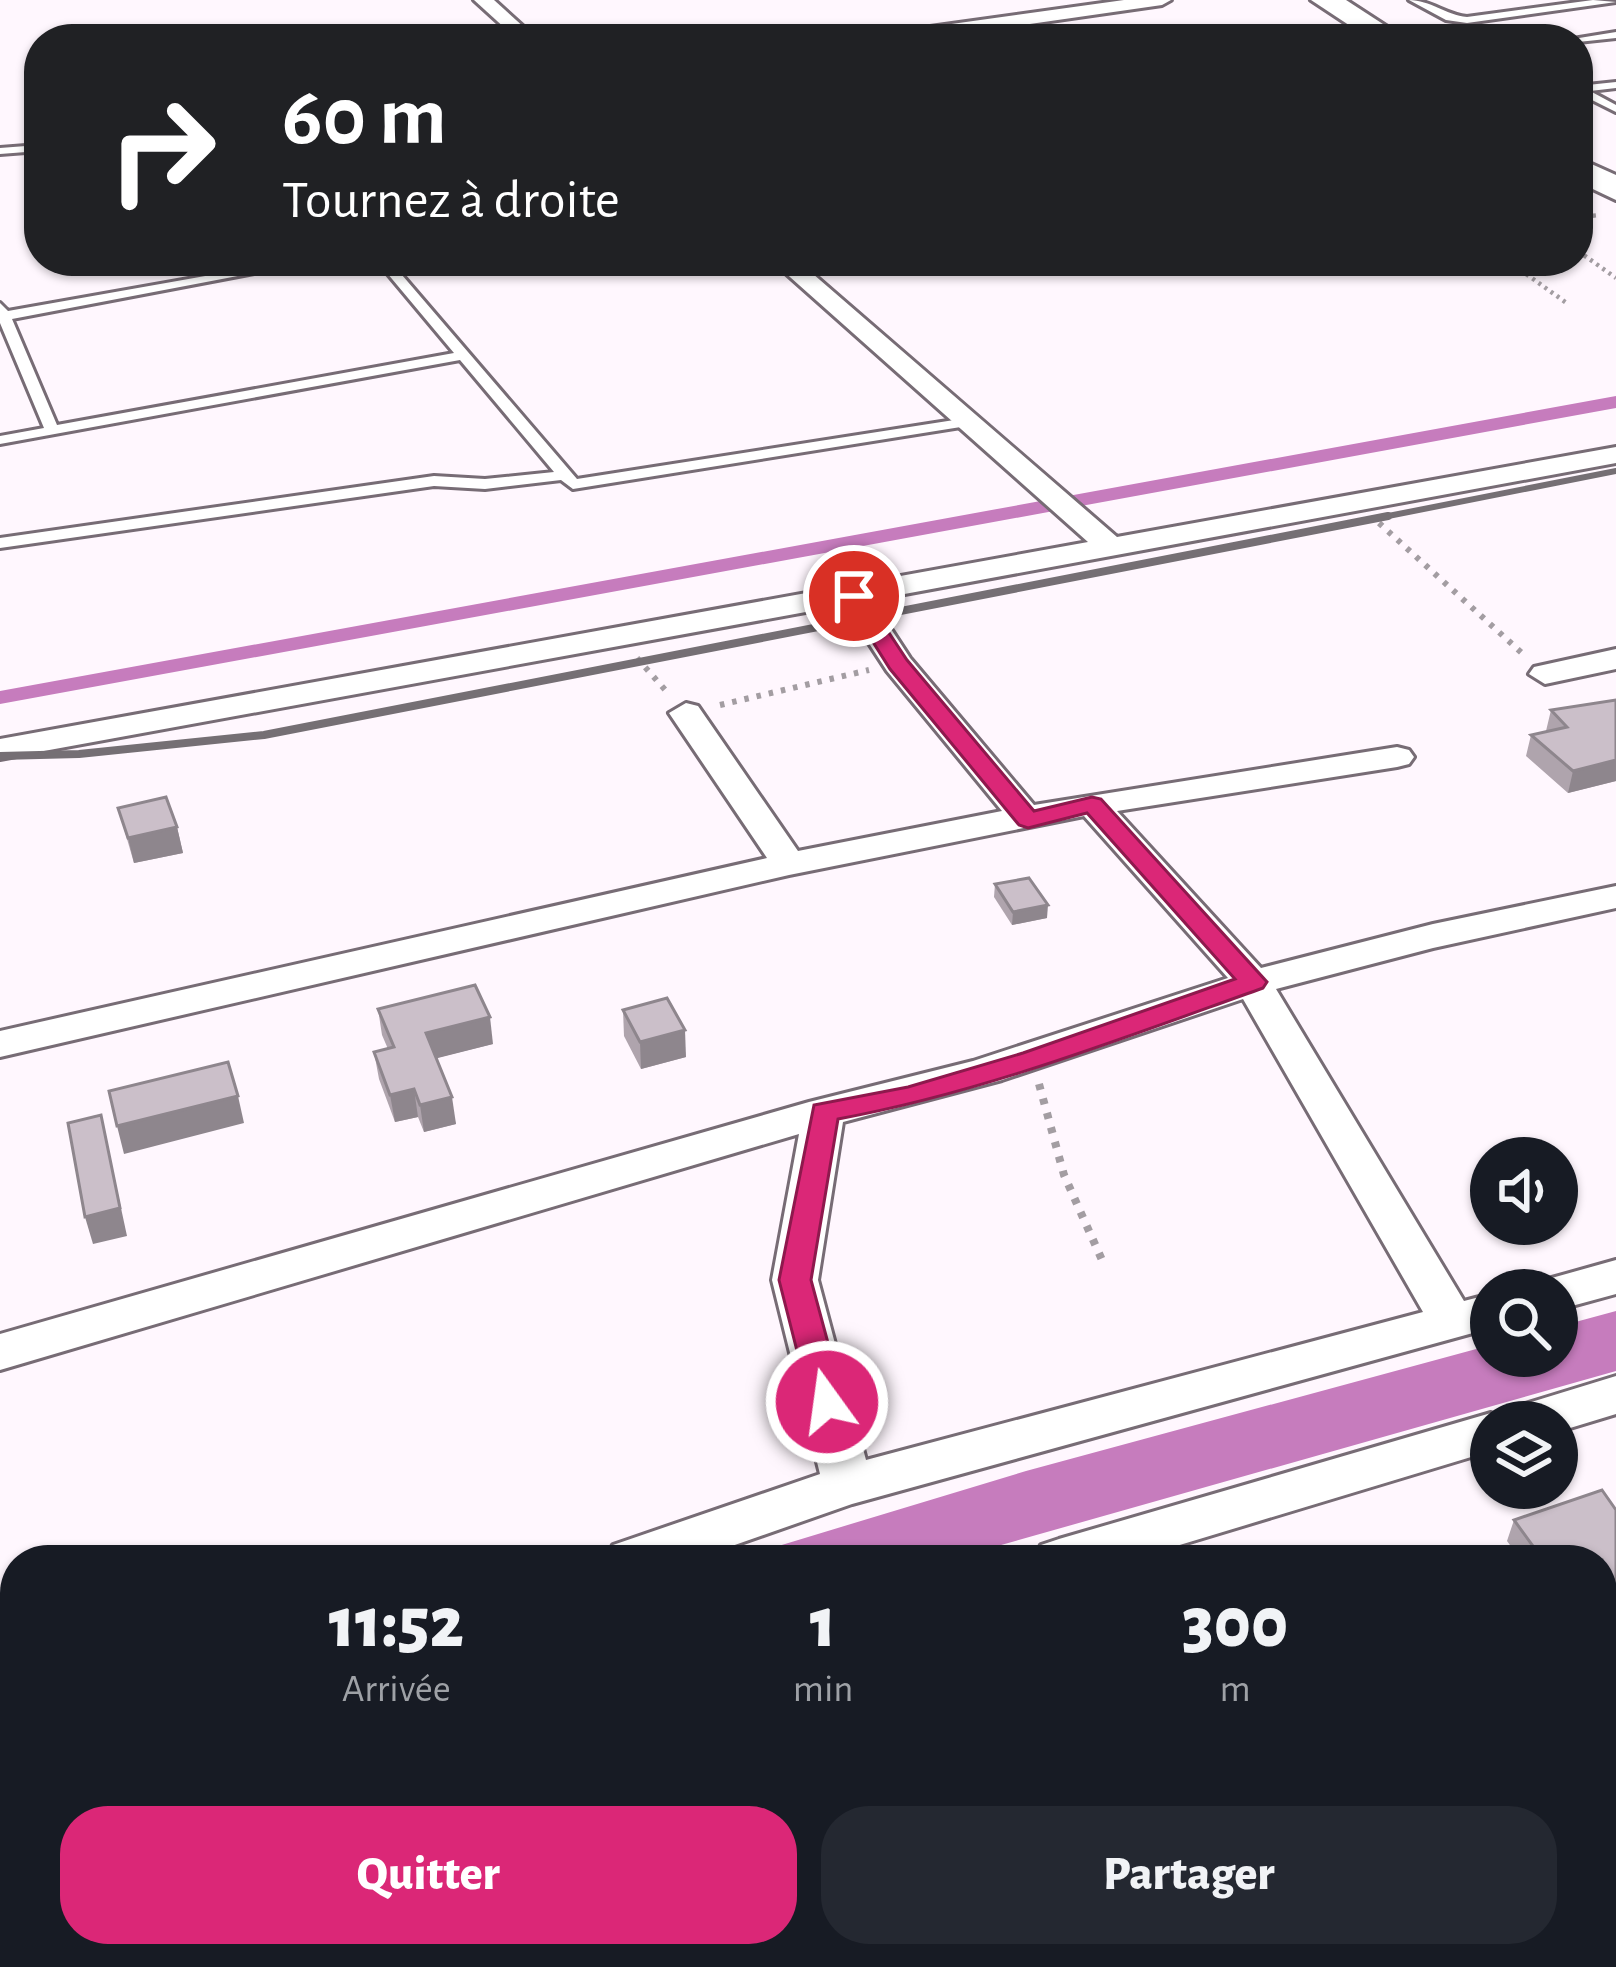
<!DOCTYPE html>
<html lang="fr">
<meta charset="utf-8">
<style>
:root{--surface:#171b24;--page:#242831;--text:#f1f3f6;--muted:#9ea1a6;--accent:#db2777}
body{margin:0;font-family:"Alegreya Sans",sans-serif;background:var(--page);color:var(--text);height:100vh;display:flex;flex-direction:column;font-size:45px;white-space:nowrap}
*{box-sizing:border-box;margin:0}
p{font-size:39px;color:var(--muted)}
.icon{flex:none;width:66px;height:66px;fill:none;stroke:currentColor;stroke-width:2;stroke-linecap:round;stroke-linejoin:round}
.map{position:relative;flex:1;overflow:hidden}
.drawer{position:absolute;left:0px;top:1545px;width:1617px;height:423px;display:flex;flex-direction:column;background:var(--surface);border-radius:48px 48px 0 0;box-shadow:0 3px 9px #0004}
.drawer>*{flex:none}
.hud{position:absolute;left:24px;top:24px;width:1569px;height:252px;border-radius:48px;box-shadow:0 3px 9px #0004;background:#202124;color:#fff;overflow:hidden}
.buttons{position:absolute;left:1470px;top:1137px;display:grid;gap:24px}
.buttons a{display:grid;place-items:center;width:108px;height:108px;border-radius:50%;background:var(--surface);box-shadow:0 3px 9px #0004;font-size:60px}
.pin{position:absolute;display:grid;place-items:center;width:102px;height:102px;color:#fff;margin:-51px;border:6px solid #fff;border-radius:50%;box-shadow:0 3px 12px #0007}
.me{position:absolute;width:132px;margin:-66px;rotate:346deg;stroke-linejoin:round;filter:drop-shadow(0 0 9px #0008)}
.turn{display:flex;align-items:center;gap:42px;height:252px;padding:0 60px;font-size:54px}
.turn .icon{width:156px;height:156px;stroke-width:2.5}
.turn b{display:block;font-size:84px;line-height:102px}
.eta{display:flex;justify-content:space-evenly;align-items:center;height:204px;text-align:center}
.eta b{font-size:72px;font-weight:800;line-height:84px}
.action{display:flex;gap:24px;margin-top:auto;padding:24px 60px}
.action a{flex:1;height:138px;border-radius:48px;background:var(--accent);color:#fff;font-size:48px;font-weight:800;line-height:138px;text-align:center}
.action a+a{background:var(--page);color:var(--text)}
.map>svg:first-child{display:block}
</style>
<div class="map">
<svg width="1616" height="1967" viewBox="0 0 1616 1967">
<rect width="100%" height="100%" fill="#fff7fe"/>
<g fill="#c67cbd">
<polygon points="1616,396 1616,408 0,704 0,691"/>
<polygon points="1616,1311 1616,1371 948,1560 732,1560 1026,1471 1491,1345 1491,1356 1557,1356 1557,1327"/>
</g>
<g fill="none" stroke-linecap="round" stroke-linejoin="round">
<g stroke="#776c75" stroke-width="6">
<g id="lane">
<path d="M 1409,0 C 1430,0 1446,15 1467,17 L 1593,0 L 1616,2 L 1467,23 L 1446,20 Z"/>
<polygon points="194,31 203,39 193,39 189,34"/>
<polygon points="1616,32 1616,38 1578,42 1573,39"/>
<polygon points="1616,82 1616,88 1590,91 1616,105 1616,112 1578,93 1578,86"/>
<polygon points="39,145 39,151 0,154 0,148"/>
<polygon points="290,261 317,261 12,319 57,425 454,353 377,261 390,261 577,479 967,418 974,422 967,426 573,489 561,480 485,489 434,486 0,548 0,538 434,476 485,479 554,472 460,360 0,444 0,436 44,428 0,323 0,303 8,311"/>
</g>
</g>
<g stroke="#776c75" stroke-width="6">
<g id="street">
<polygon points="474,0 494,0 537,39 517,39"/>
<polygon points="1124,0 1171,0 1162,5 926,39 878,39 887,33"/>
<path d="M 772,261 L 798,261 L 1117,537 L 1616,447 L 1616,463 L 872,600 L 910,658 L 1034,805 L 1397,747 L 1409,750 L 1414,757 L 1409,764 L 1397,767 L 1117,811 L 1261,968 L 1433,924 L 1616,886 L 1616,908 L 1433,948 L 1276,989 L 1464,1301 L 1491,1294 L 1491,1328 L 852,1504 L 692,1560 L 605,1560 L 613,1545 L 820,1474 L 772,1280 L 799,1134 L 0,1370 L 0,1334 L 809,1102 L 973,1061 L 1228,978 L 1084,816 L 789,875 L 0,1057 L 0,1031 L 767,858 L 669,713 L 686,703 L 698,706 L 798,851 L 1002,811 L 887,671 L 844,605 L 0,759 L 0,739 L 1088,542 ZM 1243,999 L 1423,1312 L 866,1460 L 818,1280 L 843,1122 L 1002,1080 Z"/>
<polygon points="1616,649 1616,669 1545,684 1529,674 1534,667"/>
<polygon points="1616,1260 1616,1294 1557,1310 1557,1290 1536,1290 1541,1281"/>
<polygon points="1616,1376 1616,1414 1557,1432 1557,1422 1491,1422 1491,1451 1130,1560 1033,1560 1041,1545 1059,1539 1491,1413 1504,1417 1509,1409"/>
<polygon points="15,1742 15,1793 0,1798 0,1747"/>
<polygon points="1616,1802 1616,1856 1602,1861 1602,1807"/>
<polygon points="15,1885 15,1941 0,1947 0,1891"/>
<polygon points="866,1953 930,1953 936,1967 872,1967"/>
<polygon points="1266,1953 1353,1953 1347,1967 1260,1967"/>
</g>
</g>
<g stroke="#776c75" stroke-width="6">
<g id="primary">
<polygon points="1311,0 1346,0 1406,39 1370,39"/>
<polygon points="1578,158 1616,175 1616,200 1578,182"/>
</g>
</g>
<g stroke="#a39da2" stroke-width="4.5" stroke-dasharray="3 4.5" stroke-linecap="butt">
<polyline points="1578,217 1600,215"/>
<polyline points="1578,251 1616,278"/>
<polyline points="1508,261 1568,304"/>
</g>
<g stroke="#a39da2" stroke-width="6" stroke-dasharray="4.5 8" stroke-linecap="butt">
<polyline points="1379,523 1523,654"/>
<polyline points="637,658 667,692"/>
<polyline points="720,705 869,670"/>
</g>
<polyline stroke="#a39da2" stroke-width="8" stroke-dasharray="6 9" stroke-linecap="butt" points="1039,1084 1064,1175 1102,1260"/>
<use href="#lane" fill="#fff" fill-rule="evenodd"/>
<use href="#street" fill="#fff" fill-rule="evenodd"/>
<use href="#primary" fill="#fff" fill-rule="evenodd"/>
<polyline stroke="#756f74" stroke-width="6" points="1373,519 1616,471"/>
<polyline stroke="#756f74" stroke-width="8" points="0,756 79,754 264,735 1388,516"/>
</g>
<g fill="#afa4ad">
<polygon points="1616,700 1616,781 1568,793 1526,756 1531,735 1546,731 1551,710"/>
<polygon points="118,808 177,827 183,853 134,863"/>
<polygon points="995,884 1047,918 1012,925 994,897"/>
<polygon points="378,1009 493,1044 436,1058 456,1124 424,1132 418,1117 395,1122 379,1079 374,1052 388,1049 382,1035"/>
<polygon points="623,1010 686,1057 641,1069 624,1036"/>
<polygon points="1602,1490 1616,1510 1616,1597 1602,1602 1602,1560 1521,1560 1507,1541 1514,1520"/>
</g>
<g fill="#8e868d">
<polygon points="1616,760 1616,781 1568,793 1573,771"/>
<polygon points="177,827 183,853 134,863 128,838"/>
<polygon points="1048,905 1047,918 1012,925 1013,912"/>
<polygon points="490,1017 493,1044 430,1060 426,1033"/>
<polygon points="685,1030 686,1057 641,1069 640,1042"/>
<polygon points="414,1089 418,1117 395,1122 390,1095"/>
<polygon points="238,1096 244,1123 124,1154 117,1126"/>
<polygon points="452,1097 456,1124 424,1132 420,1105"/>
<polygon points="101,1115 127,1236 93,1244 85,1217"/>
<polygon points="1616,1579 1616,1597 1602,1602 1602,1583"/>
</g>
<g fill="#cbbfc9" stroke="#8e868d" stroke-width="3">
<polygon points="1616,700 1616,760 1573,771 1531,735 1567,727 1551,710"/>
<polygon points="166,797 177,827 128,838 118,808"/>
<polygon points="1029,878 1048,905 1013,912 995,884"/>
<polygon points="475,985 490,1017 426,1033 452,1097 420,1105 414,1089 390,1095 374,1052 394,1047 378,1009"/>
<polygon points="667,998 685,1030 640,1042 623,1010"/>
<polygon points="228,1062 238,1096 117,1126 109,1091"/>
<polygon points="101,1115 120,1208 85,1217 68,1123"/>
<polygon points="1602,1490 1616,1510 1616,1579 1602,1583 1602,1560 1543,1560 1514,1520"/>
<polygon points="26,1953 45,1953 47,1967 0,1967 0,1962"/>
<polygon points="250,1953 284,1953 286,1967 208,1967"/>
</g>
<path fill="#db2777" stroke="#8e194d" stroke-width="3" d="M 854,590 L 862,592 L 907,660 L 1034,811 L 1092,797 L 1101,799 L 1267,982 L 1263,988 C 1123,1038 984,1092 838,1119 L 811,1280 L 844,1402 L 839,1412 L 827,1416 L 815,1412 L 810,1402 L 779,1280 L 814,1105 L 908,1087 L 1023,1053 L 1235,979 L 1087,813 L 1028,828 L 1019,825 L 890,669 L 844,596 Z"/>
</svg>
<div class="buttons">
<a><svg class="icon" aria-label="sound" viewBox="0 0 24 24"><path d="M4 9h4l5-4v14l-5-4H4zM17 9q2 3 0 6"/></svg></a>
<a><svg class="icon" aria-label="search" viewBox="0 0 24 24"><circle cx="10" cy="10" r="6"/><path d="M15 15l6 6"/></svg></a>
<a><svg class="icon" aria-label="layers" viewBox="0 0 24 24"><path d="M12 4l9 5-9 5-9-5zM3 14l9 5 9-5"/></svg></a>
</div>
<div class="pin" style="left:854px;top:596px;background:#d93025"><svg class="icon" aria-label="arrive" viewBox="0 0 24 24"><path d="M6 21V4h12l-3 4 3 4H6"/></svg></div>
<svg class="me" style="left:827px;top:1402px" viewBox="-20 -20 40 40"><circle r="17" fill="#db2777" stroke="#fff" stroke-width="3"/><path d="M0-11L8 9 0 5-8 9z" fill="#fff"/></svg>
<div class="hud">
<div class="turn"><svg class="icon" aria-label="right" viewBox="0 0 24 24"><path d="M7 20v-9h11M14 6l5 5-5 5"/></svg><div><b>60 m</b>Tournez à droite</div></div>
</div>
<section class="drawer">
<div class="eta">
<div><b>11:52</b><p>Arrivée</p></div>
<div><b>1</b><p>min</p></div>
<div><b>300</b><p>m</p></div>
</div>
<div class="action"><a>Quitter</a><a>Partager</a></div>
</section>
</div>
